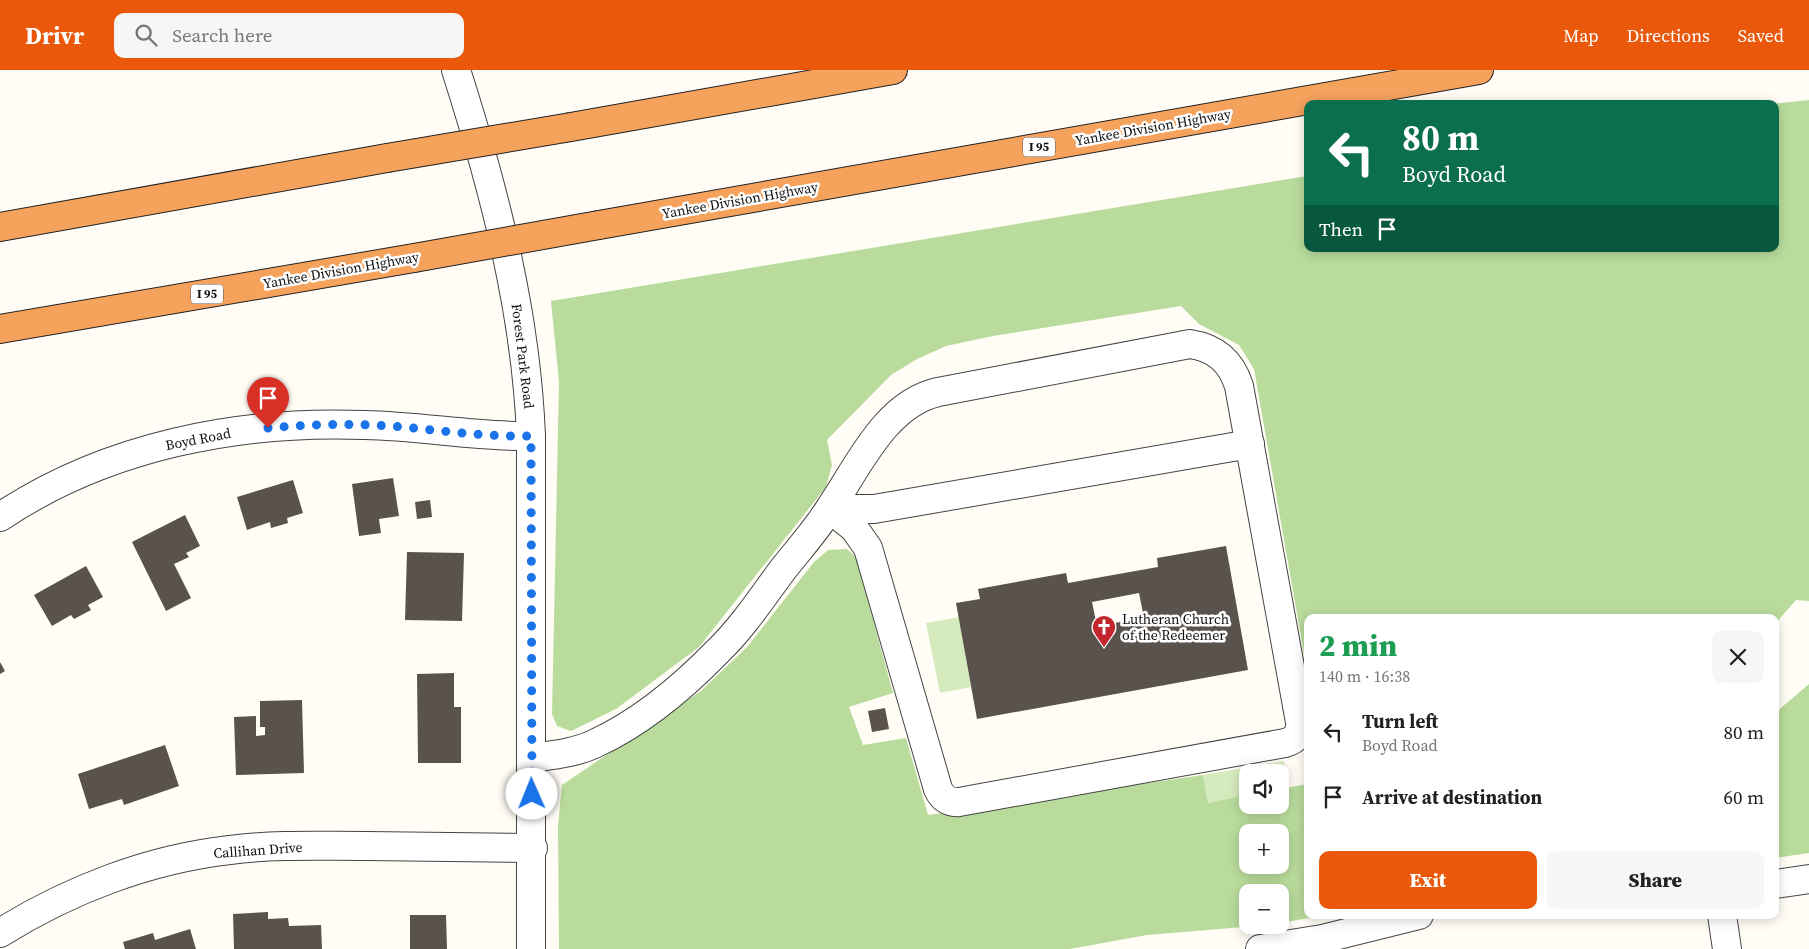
<!DOCTYPE html>
<meta charset="utf-8">
<style>
:root{--surface:#fff;--page:#f6f6f6;--text:#222;--muted:#767676;--accent:#ea580c}
body{margin:0;font-family:"Source Serif 4",serif;background:var(--page);color:var(--text);height:100vh;display:flex;flex-direction:column;font-size:19px;white-space:nowrap}
*{box-sizing:border-box;margin:0}
p{font-size:16px;color:var(--muted)}
.icon{flex:none;width:28px;height:28px;fill:none;stroke:currentColor;stroke-width:2;stroke-linecap:round;stroke-linejoin:round}
.map{position:relative;flex:1;overflow:hidden}
.panel{position:absolute;left:1304px;top:544px;width:475px;height:305px;display:flex;flex-direction:column;background:var(--surface);border-radius:10px;box-shadow:0 2px 12px #0003}
.panel>*{flex:none}
.hud{position:absolute;left:1304px;top:30px;width:475px;height:152px;border-radius:10px;box-shadow:0 2px 12px #0003;background:#0b6e4f;color:#fff;overflow:hidden}
.buttons{position:absolute;left:1239px;top:694px;display:grid;gap:10px}
.buttons a{display:grid;place-items:center;width:50px;height:50px;border-radius:10px;background:var(--surface);box-shadow:0 2px 12px #0003;font-size:25px}
.pin{position:absolute;display:grid;place-items:center;width:42px;height:42px;color:#fff;margin:-51px -21px;border-radius:50% 50% 50% 0;rotate:-45deg;box-shadow:0 0 5px #0007}
.pin .icon{rotate:45deg}
.me{position:absolute;width:55px;margin:-28px;rotate:359deg;stroke-linejoin:round;filter:drop-shadow(0 0 4px #0008)}
.turn{display:flex;align-items:center;gap:18px;height:105px;padding:0 15px;font-size:22px}
.turn .icon{width:65px;height:65px;stroke-width:2.5}
.turn b{display:block;font-size:35px;line-height:42px}
.then{display:flex;align-items:center;height:48px;padding:0 15px;background:#0003;gap:10px;font-size:19px}
.round{display:grid;place-items:center;flex:none;width:52px;height:52px;border-radius:10px;background:var(--page)}
.headline{display:flex;align-items:center;justify-content:space-between;height:85px;padding:0 15px}
h1{font-size:30px;font-weight:800;line-height:38px;color:#1e9e55}
.action{display:flex;gap:10px;margin-top:auto;padding:10px 15px}
.action a{flex:1;height:58px;border-radius:10px;background:var(--accent);color:#fff;font-size:20px;font-weight:800;line-height:58px;text-align:center}
.action a+a{background:var(--page);color:var(--text)}
ul{padding:0;list-style:none}
li{display:flex;align-items:center;gap:15px;height:65px;padding:0 15px}
li div{flex:1}
li b{display:block;font-size:19px}
li em{font-style:normal}
header{display:flex;align-items:center;gap:30px;box-sizing:border-box;height:70px;padding:0 25px;background:var(--accent);color:#fff}
header strong{font-size:24px}
nav{display:flex;gap:28px;margin-inline-start:auto;font-size:18px}
.search{width:350px;height:45px;background:var(--page);display:flex;align-items:center;gap:12px;box-sizing:border-box;padding:0 18px;border-radius:10px;color:var(--muted);font-size:19px}
.map>svg:first-child{display:block}
</style>
<header>
<strong>Drivr</strong>
<div class="search"><svg class="icon" aria-label="search" viewBox="0 0 24 24"><circle cx="10" cy="10" r="6"/><path d="M15 15l6 6"/></svg>Search here</div>
<nav><a>Map</a><a>Directions</a><a>Saved</a></nav>
</header>
<div class="map">
<svg width="1809" height="879" viewBox="0 0 1809 879">
<rect width="100%" height="100%" fill="#fffdf5"/>
<g fill="#d5ebbd">
<polygon points="959,547 971,617 940,623 926,553"/>
<polygon points="1284,691 1289,718 1280,720 1280,702 1248,702 1247,726 1208,733 1203,705"/>
</g>
<g fill="#b9dc9c" fill-rule="evenodd">
<polygon points="1809,30 1809,531 1796,530 1775,554 1775,548 1308,548 1307,601 1254,299 1239,275 1199,254 1181,236 993,266 946,276 917,289 891,305 827,370 832,395 826,417 699,577 616,639 571,661 557,656 552,644 559,312 551,231 1307,106 1308,179 1775,179 1775,34 1772,34"/>
<path d="M 847,479 L 856,487 L 893,623 L 849,637 L 863,675 L 906,668 L 928,745 L 1203,705 L 1208,733 L 1247,725 L 1248,735 L 1280,735 L 1280,719 L 1307,714 L 1308,845 L 1327,845 L 1280,853 L 1280,822 L 1248,822 L 1248,855 L 1268,855 L 1147,865 L 1070,879 L 559,879 L 558,756 L 562,715 L 701,621 L 747,577 L 814,492 L 828,480 ZM 1248,762 L 1280,762 L 1280,795 L 1248,795 Z"/>
<polygon points="1809,614 1809,783 1775,788 1775,643"/>
</g>
<g fill="#5a524d" fill-rule="evenodd">
<polygon points="393,408 399,446 379,449 381,463 359,466 352,414"/>
<polygon points="293,410 303,443 287,448 288,453 271,458 270,452 247,460 237,427"/>
<polygon points="430,430 432,447 417,449 415,432"/>
<polygon points="185,445 200,476 186,483 189,487 174,494 191,528 166,541 132,472"/>
<path d="M 1226,476 L 1248,600 L 977,649 L 956,533 L 980,529 L 978,519 L 1066,503 L 1068,513 L 1158,497 L 1157,488 ZM 1139,523 L 1144,548 L 1097,556 L 1092,532 Z"/>
<polygon points="407,482 464,483 462,551 405,550"/>
<polygon points="86,496 103,527 88,535 91,540 74,549 71,545 52,556 34,525"/>
<polygon points="0,592 5,601 0,604"/>
<polygon points="454,603 454,637 461,637 461,693 418,693 417,604"/>
<polygon points="302,630 304,703 236,705 234,647 256,646 256,666 265,665 265,657 260,657 260,631"/>
<polygon points="885,638 889,659 872,662 868,641"/>
<polygon points="165,675 179,716 124,735 122,729 89,739 78,704"/>
<polygon points="268,842 268,849 288,848 289,856 321,855 322,879 234,879 233,844"/>
<polygon points="410,845 446,845 447,879 410,879"/>
<polygon points="190,859 196,879 125,879 123,872 153,863 155,870"/>
</g>
<g fill="none" stroke-linecap="round" stroke-linejoin="round">
<g stroke="#444" stroke-width="30">
<g id="minor">
<path d="M 456,0 C 494,119 526,241 531,366 L 531,879"/>
<polyline points="830,439 874,439 1250,374"/>
<path d="M 0,447 C 106,376 239,350 365,355 C 421,356 476,367 531,366"/>
<path d="M 532,688 C 553,685 575,683 594,674 C 640,653 683,617 718,581 C 743,557 763,526 784,498 C 800,478 817,459 830,438 C 858,397 885,334 938,322 L 1190,274 C 1216,278 1231,291 1239,316 L 1300,652 C 1301,663 1296,670 1285,673 L 959,732 C 949,733 942,728 938,719 L 868,478 L 854,458 L 830,439"/>
<polyline points="1775,814 1809,809"/>
<polyline points="1722,845 1727,879"/>
<path d="M 0,863 C 69,820 149,789 230,780 C 275,774 321,776 366,776 C 422,777 477,777 533,778"/>
<polyline points="1260,879 1322,869 1419,845"/>
</g>
</g>
<g stroke="#222" stroke-width="30">
<g id="highway">
<polyline points="571,57 893,0"/>
<polyline points="599,155 1479,0"/>
<polyline points="0,157 387,88"/>
<polyline points="0,259 414,188"/>
</g>
</g>
<use href="#minor" stroke="#fff" stroke-width="28"/>
<use href="#highway" stroke="#f5a25d" stroke-width="28"/>
<g stroke="#222" stroke-width="30" stroke-linecap="butt">
<g id="highway-bridge">
<polyline points="387,88 571,57"/>
<polyline points="414,188 599,155"/>
</g>
</g>
<use href="#highway-bridge" stroke="#f5a25d" stroke-width="28"/>
</g>
<g fill="none" stroke-linecap="round" stroke-linejoin="round">
<path stroke="#1a73e8" stroke-width="9" stroke-dasharray="0 16.2" d="M 268,358 C 312,354 357,353 402,357 C 445,361 488,367 531,366 L 532,724"/>
</g>
<defs>
<g id="church-pin" transform="scale(1.25)"><path d="M0 17L-7.5 6A9.5 9.5 0 1 1 7.5 6Z" fill="#c4262e" stroke="#fff"/><path d="M-1.2-6h2.4v3.5h3.3v2.4h-3.3V6h-2.4V-.1h-3.3v-2.4h3.3Z" fill="#fff"/></g>
</defs>
<g fill-rule="evenodd">
<use href="#church-pin" x="1104" y="557"/>
</g>
<g text-anchor="middle" stroke-width="5" stroke-linejoin="round" paint-order="stroke">
<g fill="#fff" stroke="#585858" stroke-width="1">
<rect x="1023" y="67.5" width="32" height="19" rx="4"/>
<rect x="191" y="214.5" width="32" height="19" rx="4"/>
</g>
<g font-size="12" font-weight="bold" fill="#111">
<text x="1039" y="81">I 95</text>
<text x="207" y="228">I 95</text>
</g>
<g font-size="14" fill="#111" stroke="#fff">
<text transform="translate(1153 57) rotate(-10)" y="5">Yankee Division Highway</text>
<text transform="translate(740 130) rotate(-10)" y="5">Yankee Division Highway</text>
<text transform="translate(341 200) rotate(-10)" y="5">Yankee Division Highway</text>
<text transform="translate(523 286) rotate(83)" y="5">Forest Park Road</text>
<text transform="translate(198 369) rotate(-11)" y="5">Boyd Road</text>
<text transform="translate(258 780) rotate(-4)" y="5">Callihan Drive</text>
</g>
<g font-size="14" fill="#111" stroke="#fff" text-anchor="start">
<text x="1122" y="554">Lutheran Church<tspan x="1122" dy="16">of the Redeemer</tspan></text>
</g>
</g>
</svg>
<div class="buttons">
<a><svg class="icon" aria-label="sound" viewBox="0 0 24 24"><path d="M4 9h4l5-4v14l-5-4H4zM17 9q2 3 0 6"/></svg></a>
<a>+</a>
<a>−</a>
</div>
<div class="pin" style="left:268px;top:358px;background:#d93025"><svg class="icon" aria-label="arrive" viewBox="0 0 24 24"><path d="M6 21V4h12l-3 4 3 4H6"/></svg></div>
<svg class="me" style="left:532px;top:724px" viewBox="-20 -20 40 40"><circle r="19" fill="#fff"/><path d="M0-13L10 11 0 6-10 11z" fill="#1a73e8"/></svg>
<div class="hud">
<div class="turn"><svg class="icon" aria-label="left" viewBox="0 0 24 24"><path d="M17 20v-9H6M10 6l-5 5 5 5"/></svg><div><b>80 m</b>Boyd Road</div></div>
<div class="then">Then<svg class="icon" aria-label="arrive" viewBox="0 0 24 24"><path d="M6 21V4h12l-3 4 3 4H6"/></svg></div>
</div>
<section class="panel">
<div class="headline"><div><h1>2 min</h1><p>140 m · 16:38</p></div><a class="round"><svg class="icon" aria-label="close" viewBox="0 0 24 24"><path d="M6 6l12 12M18 6L6 18"/></svg></a></div>
<ul>
<li><svg class="icon" aria-label="left" viewBox="0 0 24 24"><path d="M17 20v-9H6M10 6l-5 5 5 5"/></svg><div><b>Turn left</b><p>Boyd Road</p></div><em>80 m</em></li>
<li><svg class="icon" aria-label="arrive" viewBox="0 0 24 24"><path d="M6 21V4h12l-3 4 3 4H6"/></svg><div><b>Arrive at destination</b></div><em>60 m</em></li>
</ul>
<div class="action"><a>Exit</a><a>Share</a></div>
</section>
</div>
